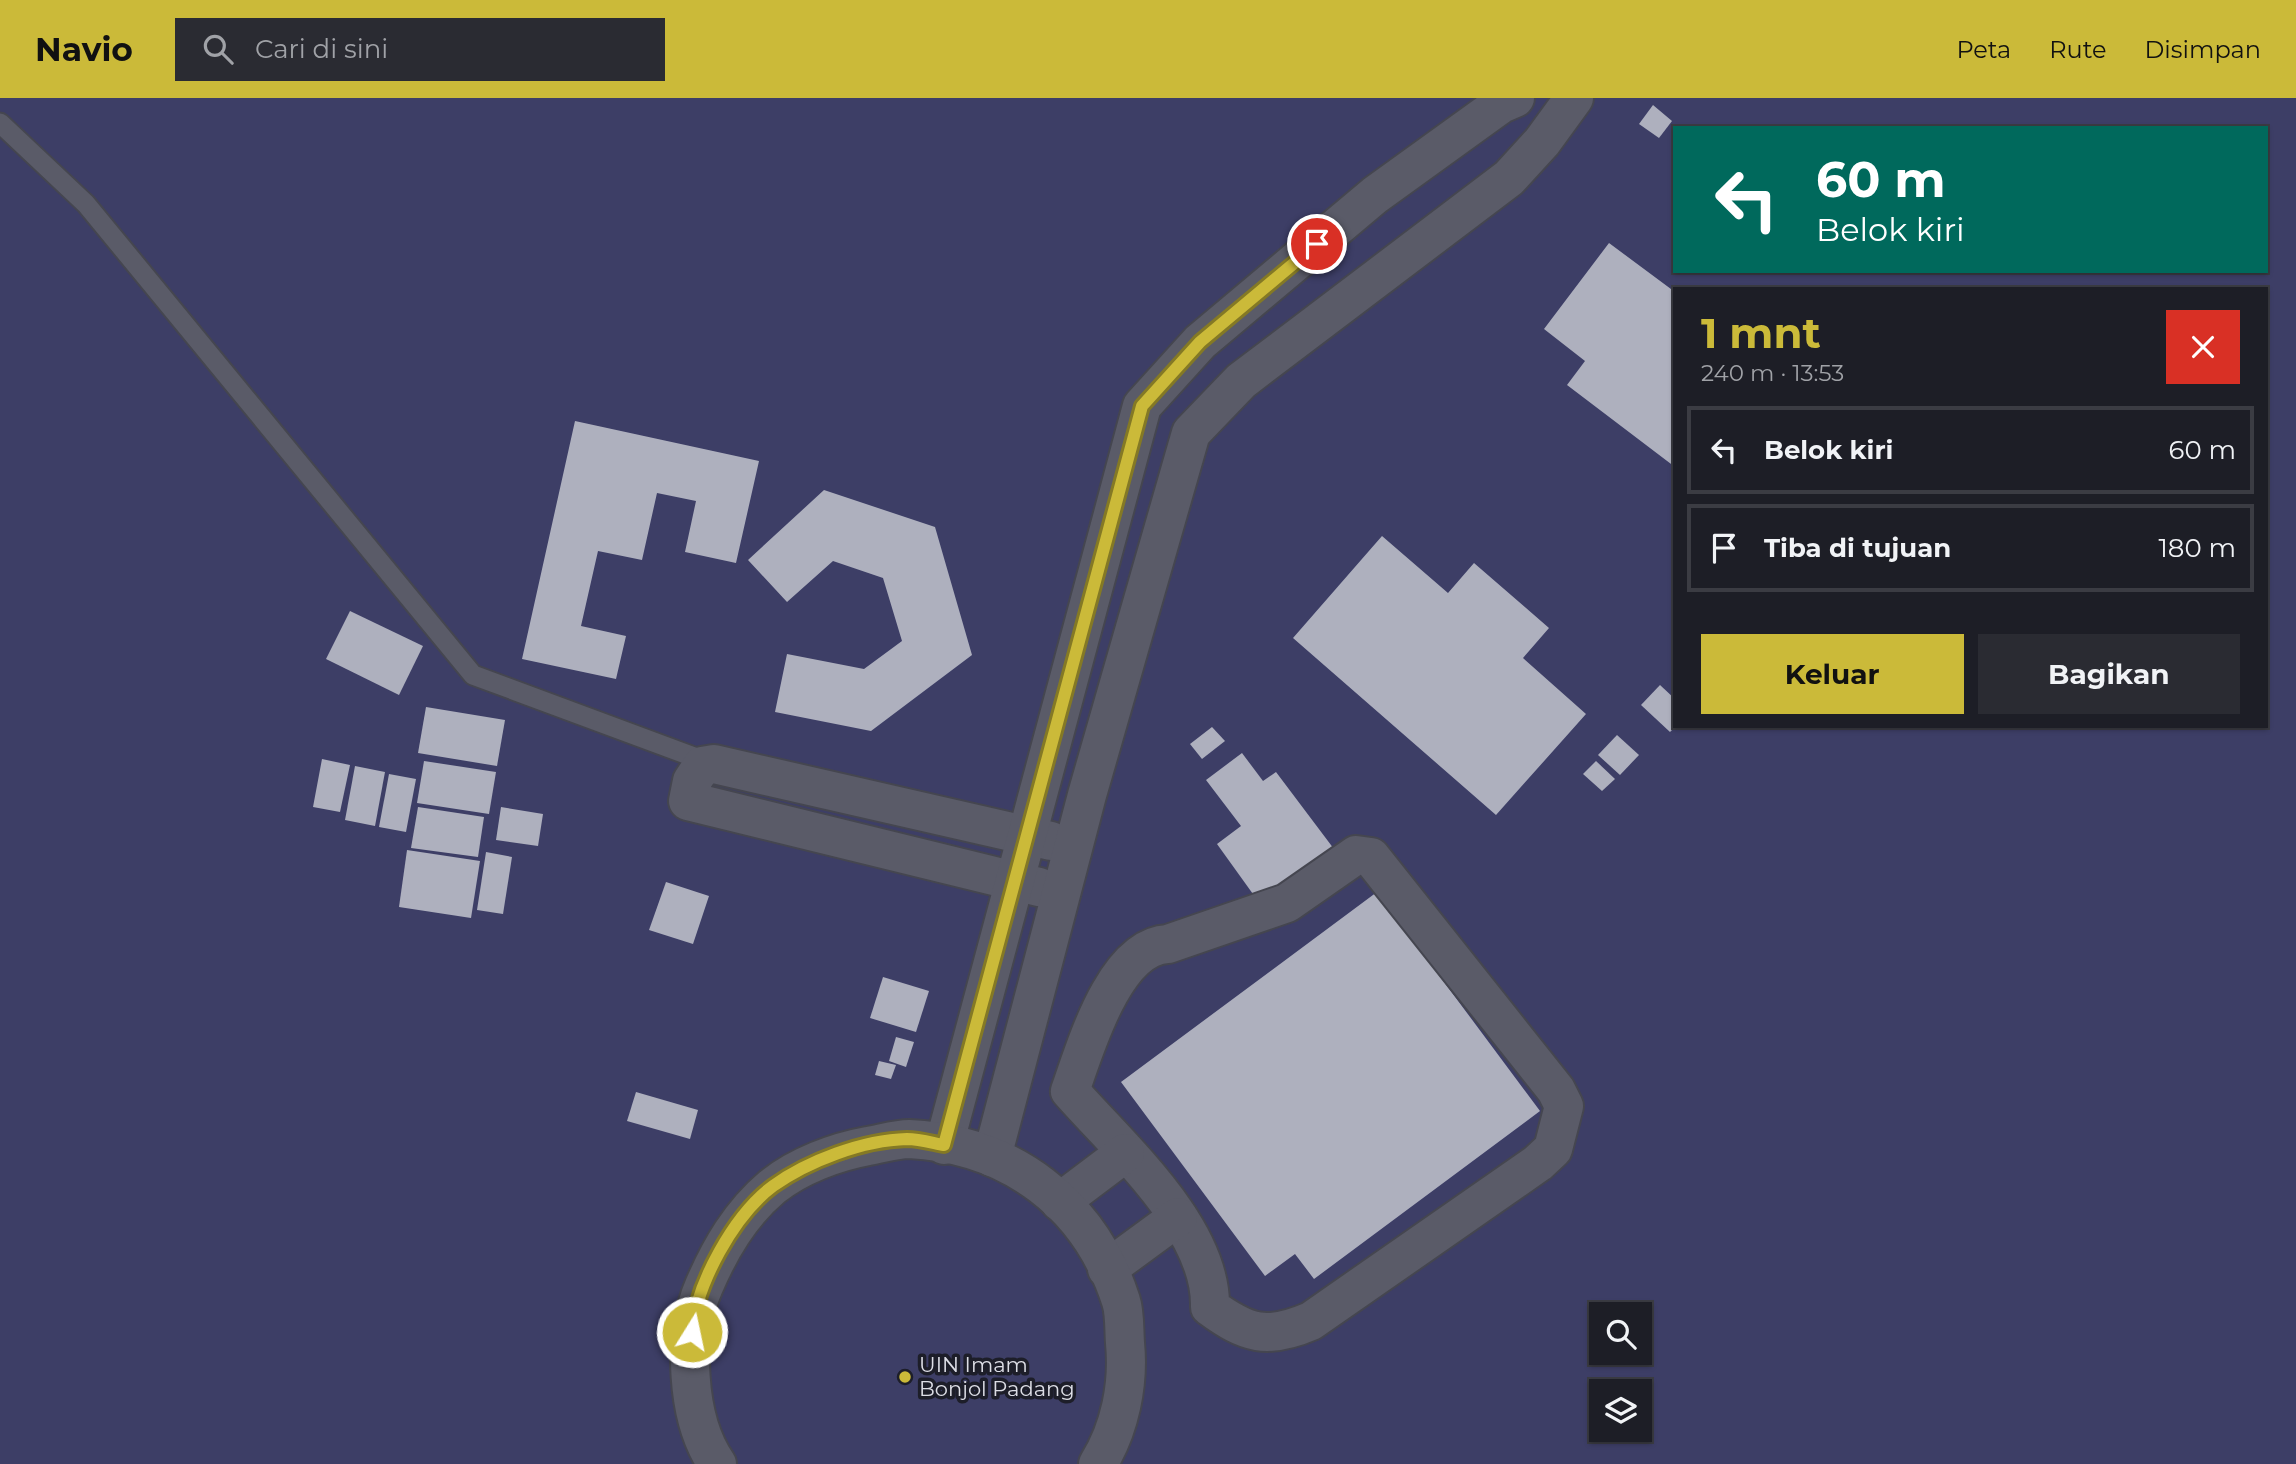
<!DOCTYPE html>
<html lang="id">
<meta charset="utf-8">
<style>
:root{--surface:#1d1e26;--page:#2a2b32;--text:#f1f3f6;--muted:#a0a2a7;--line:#3b3c43;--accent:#cbba39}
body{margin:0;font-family:Montserrat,sans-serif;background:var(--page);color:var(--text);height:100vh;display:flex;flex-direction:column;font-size:26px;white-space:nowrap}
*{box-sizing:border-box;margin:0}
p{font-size:23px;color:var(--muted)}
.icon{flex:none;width:38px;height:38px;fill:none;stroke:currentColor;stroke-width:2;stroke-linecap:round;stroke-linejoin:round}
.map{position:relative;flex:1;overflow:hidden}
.drawer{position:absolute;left:1673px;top:189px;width:595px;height:441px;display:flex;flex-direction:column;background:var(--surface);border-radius:0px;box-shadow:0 2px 5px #0004,0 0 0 2px var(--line)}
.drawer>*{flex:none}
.hud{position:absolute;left:1673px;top:28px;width:595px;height:147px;border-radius:0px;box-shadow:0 2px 5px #0004,0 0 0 2px var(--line);background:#00695c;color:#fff;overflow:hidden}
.controls{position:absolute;left:1589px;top:1204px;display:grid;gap:14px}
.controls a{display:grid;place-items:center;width:63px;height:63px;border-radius:0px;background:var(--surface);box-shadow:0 2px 5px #0004,0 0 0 2px var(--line);font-size:35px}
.pin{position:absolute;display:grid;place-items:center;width:60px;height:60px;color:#fff;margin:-30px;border:4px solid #fff;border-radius:50%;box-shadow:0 2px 7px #0007}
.me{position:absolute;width:77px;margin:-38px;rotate:10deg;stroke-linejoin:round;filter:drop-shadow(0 0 5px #0008)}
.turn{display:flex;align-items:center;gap:24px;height:147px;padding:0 28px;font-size:32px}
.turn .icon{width:91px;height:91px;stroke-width:2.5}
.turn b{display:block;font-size:49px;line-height:60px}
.round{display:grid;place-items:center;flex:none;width:74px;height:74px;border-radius:0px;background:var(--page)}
.headline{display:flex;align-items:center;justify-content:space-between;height:119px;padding:0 28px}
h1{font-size:42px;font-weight:700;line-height:52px;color:var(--accent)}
.button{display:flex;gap:14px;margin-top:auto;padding:14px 28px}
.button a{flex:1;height:80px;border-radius:0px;background:var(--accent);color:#111;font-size:28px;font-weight:700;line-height:80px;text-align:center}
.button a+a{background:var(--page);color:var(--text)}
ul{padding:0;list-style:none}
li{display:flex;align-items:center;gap:21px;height:88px;margin:0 14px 10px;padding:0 14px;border:4px solid var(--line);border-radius:0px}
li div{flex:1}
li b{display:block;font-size:26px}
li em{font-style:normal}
header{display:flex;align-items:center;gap:42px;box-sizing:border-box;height:98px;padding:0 35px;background:var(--accent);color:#111}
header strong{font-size:33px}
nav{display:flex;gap:38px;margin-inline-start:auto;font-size:24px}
.search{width:490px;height:63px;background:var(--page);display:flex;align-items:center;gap:18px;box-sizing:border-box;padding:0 24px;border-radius:0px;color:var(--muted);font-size:26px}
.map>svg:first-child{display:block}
</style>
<header>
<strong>Navio</strong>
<div class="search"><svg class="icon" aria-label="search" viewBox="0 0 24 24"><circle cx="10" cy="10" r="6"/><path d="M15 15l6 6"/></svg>Cari di sini</div>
<nav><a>Peta</a><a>Rute</a><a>Disimpan</a></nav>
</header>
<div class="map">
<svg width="2296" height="1366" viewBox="0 0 2296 1366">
<rect width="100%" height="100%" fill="#272833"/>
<path fill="#3d3e66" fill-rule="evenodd" d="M 0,0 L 2296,0 L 2296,1366 L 0,1366 ZM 1675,30 L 2266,30 L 2266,173 L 1675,173 ZM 1675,191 L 2266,191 L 2266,628 L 1675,628 ZM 1601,1216 L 1640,1216 L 1640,1255 L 1601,1255 ZM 1601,1293 L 1640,1293 L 1640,1332 L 1601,1332 Z"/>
<g fill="#aeb0be">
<polygon points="1653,7 1672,23 1659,40 1639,26"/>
<polygon points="1609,145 1675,194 1675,369 1567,287 1585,263 1544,231"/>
<polygon points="575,323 759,363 736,465 685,454 696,403 657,395 642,462 598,453 581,528 626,538 616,581 522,561"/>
<polygon points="824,392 935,429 972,557 871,633 775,614 787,556 864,571 902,543 883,480 833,463 787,504 748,462"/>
<polygon points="1382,438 1448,495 1474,465 1549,530 1523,560 1586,616 1496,717 1293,540"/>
<polygon points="350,513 423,548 399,597 326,561"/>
<polygon points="1660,587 1675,601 1675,629 1670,634 1641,607"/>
<polygon points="426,609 505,622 497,668 418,655"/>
<polygon points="1212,629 1225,643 1202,661 1190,646"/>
<polygon points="1617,637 1639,657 1620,677 1598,657"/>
<polygon points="1242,655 1263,683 1276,674 1340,759 1263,810 1217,746 1241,728 1206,682"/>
<polygon points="322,661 350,667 340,714 313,709"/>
<polygon points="424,663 496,674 489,716 417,705"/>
<polygon points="1596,663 1615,681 1602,693 1583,676"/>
<polygon points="355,668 385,674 375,728 345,722"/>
<polygon points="389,676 416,681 406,734 379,729"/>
<polygon points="418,709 484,719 478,759 411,750"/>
<polygon points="501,709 543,716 538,748 496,742"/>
<polygon points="407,752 480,763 471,820 399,809"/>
<polygon points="486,754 512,759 503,816 477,812"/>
<polygon points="666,784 709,798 693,846 649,832"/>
<polygon points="1377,794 1540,1013 1314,1181 1295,1156 1265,1178 1121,984"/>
<polygon points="883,879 929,893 916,934 870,920"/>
<polygon points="896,939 914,944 906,969 889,963"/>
<polygon points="879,963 896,967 891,981 875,977"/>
<polygon points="636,994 698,1012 690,1041 627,1023"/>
</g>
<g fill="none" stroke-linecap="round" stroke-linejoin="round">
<g stroke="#454650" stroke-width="23">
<polyline id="lane" points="0,25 86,106 473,577 710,665"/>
</g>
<g stroke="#454650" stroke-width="42">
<g id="street">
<path d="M 1356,757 L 1371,759 L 1556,992 L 1564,1008 L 1553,1051 L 1538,1065 L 1311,1223 C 1267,1242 1247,1236 1210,1209 C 1212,1130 1119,1049 1070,993 C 1085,951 1114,848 1168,846 L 1287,805 Z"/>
<polyline points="1039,789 688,703 692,683 702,668 714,666 1051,743"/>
<polyline points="944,1047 1142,308 1200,244 1375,97 1501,6 1515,0"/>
<polyline points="992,1059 1087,697 1191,335 1241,283 1509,80 1542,44 1574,0"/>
<polyline points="1060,1104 1125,1055"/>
<polyline points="1107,1171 1178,1119"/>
<path d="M 717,1366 C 686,1321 682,1238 704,1188 C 720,1151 740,1116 772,1089 C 798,1068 835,1054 868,1048 C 881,1046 896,1041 909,1041 C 1011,1046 1090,1106 1121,1203 C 1125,1215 1124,1232 1125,1245 C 1129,1286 1120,1331 1098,1366"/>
</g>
</g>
<use href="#lane" stroke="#5a5b68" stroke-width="19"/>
<use href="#street" stroke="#5a5b68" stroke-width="38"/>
</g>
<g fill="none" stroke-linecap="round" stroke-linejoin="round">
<g stroke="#847925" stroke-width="18">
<path id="route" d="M 692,1234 C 696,1186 734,1117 773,1088 C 808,1063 863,1042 907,1041 C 919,1041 933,1045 944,1047 L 1142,308 L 1200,244 L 1317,146"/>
</g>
<use href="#route" stroke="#cbba39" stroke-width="12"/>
</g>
<circle fill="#cbba39" stroke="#1d1e29" stroke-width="2.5" cx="905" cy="1279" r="7"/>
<g text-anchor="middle" stroke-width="7" stroke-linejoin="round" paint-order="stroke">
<g font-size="21" fill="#dddee6" stroke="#1d1e29" text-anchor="start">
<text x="919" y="1274">UIN Imam<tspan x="919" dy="24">Bonjol Padang</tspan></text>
</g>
</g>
</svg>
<div class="controls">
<a><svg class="icon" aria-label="search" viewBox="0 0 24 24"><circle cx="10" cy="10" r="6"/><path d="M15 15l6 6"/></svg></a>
<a><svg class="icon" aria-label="layers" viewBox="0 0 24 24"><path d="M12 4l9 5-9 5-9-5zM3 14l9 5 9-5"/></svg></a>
</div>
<div class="pin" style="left:1317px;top:146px;background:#d93025"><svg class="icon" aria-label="arrive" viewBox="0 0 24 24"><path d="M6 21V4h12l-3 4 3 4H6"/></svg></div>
<svg class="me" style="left:692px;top:1234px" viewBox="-20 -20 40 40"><circle r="17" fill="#cbba39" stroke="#fff" stroke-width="3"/><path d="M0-11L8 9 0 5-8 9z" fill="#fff"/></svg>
<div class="hud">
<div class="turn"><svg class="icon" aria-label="left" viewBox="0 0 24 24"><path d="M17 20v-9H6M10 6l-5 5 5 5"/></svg><div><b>60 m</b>Belok kiri</div></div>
</div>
<section class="drawer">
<div class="headline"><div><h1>1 mnt</h1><p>240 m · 13:53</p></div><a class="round" style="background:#d93025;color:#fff"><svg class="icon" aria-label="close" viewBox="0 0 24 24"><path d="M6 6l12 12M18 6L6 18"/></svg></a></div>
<ul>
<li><svg class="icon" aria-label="left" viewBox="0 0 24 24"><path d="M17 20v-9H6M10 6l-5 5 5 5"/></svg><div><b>Belok kiri</b></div><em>60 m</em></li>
<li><svg class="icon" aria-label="arrive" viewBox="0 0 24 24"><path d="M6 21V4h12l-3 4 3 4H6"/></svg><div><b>Tiba di tujuan</b></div><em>180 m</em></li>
</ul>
<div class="button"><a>Keluar</a><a>Bagikan</a></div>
</section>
</div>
